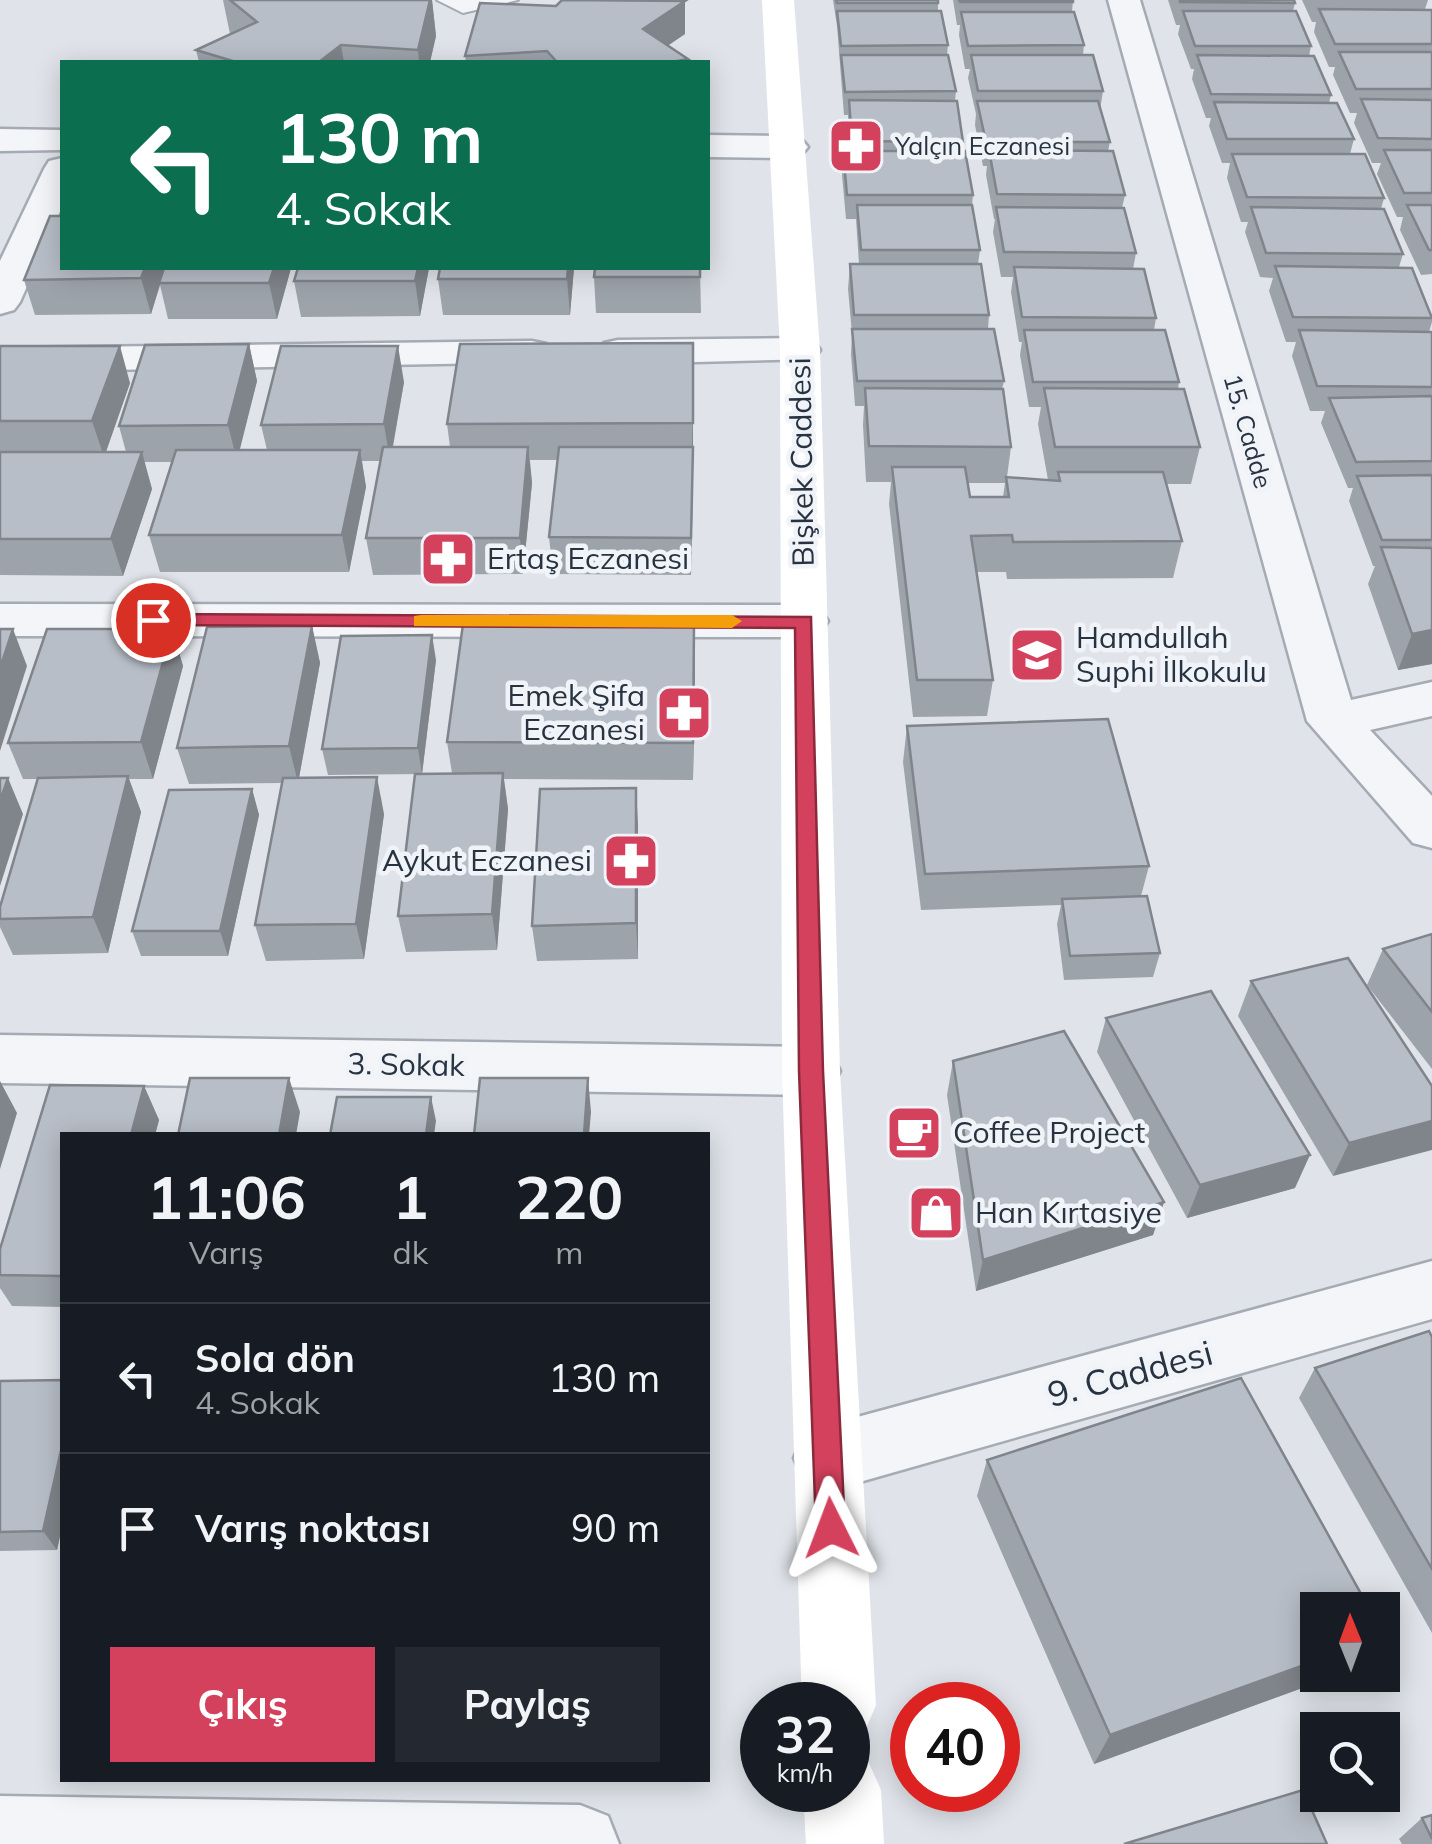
<!DOCTYPE html>
<html lang="tr">
<meta charset="utf-8">
<style>
:root{--surface:#171b24;--page:#242831;--text:#f1f3f6;--muted:#9ea1a6;--line:#363941;--accent:#d4415d}
body{margin:0;font-family:Mulish,sans-serif;background:var(--page);color:var(--text);height:100vh;display:flex;flex-direction:column;font-size:38px;white-space:nowrap}
*{box-sizing:border-box;margin:0}
p{font-size:32px;color:var(--muted)}
.icon{flex:none;width:55px;height:55px;fill:none;stroke:currentColor;stroke-width:2;stroke-linecap:round;stroke-linejoin:round}
.map{position:relative;flex:1;overflow:hidden}
.details{position:absolute;left:60px;top:1132px;width:650px;height:650px;display:flex;flex-direction:column;background:var(--surface);border-radius:0px;box-shadow:0 5px 25px #0003}
.details>*{flex:none}
.top-card{position:absolute;left:60px;top:60px;width:650px;height:210px;border-radius:0px;box-shadow:0 5px 25px #0003;background:#0b6e4f;color:#fff;overflow:hidden}
.needle{width:65px;rotate:359deg}
.tools{position:absolute;left:1300px;top:1592px;display:grid;gap:20px}
.tools a{display:grid;place-items:center;width:100px;height:100px;border-radius:0px;background:var(--surface);box-shadow:0 5px 25px #0003;font-size:50px}
.speed{position:absolute;left:740px;top:1682px;display:flex;gap:20px;font-size:50px;font-weight:700;text-align:center}
.speed>*{display:grid;place-content:center;width:130px;height:130px;border-radius:50%;background:var(--surface);box-shadow:0 5px 25px #0003;line-height:1}
.speed small{font-size:25px;font-weight:400}
.speed .limit{border:15px solid #d22;background:#fff;color:#111}
.pin{position:absolute;display:grid;place-items:center;width:85px;height:85px;color:#fff;margin:-42px;border:5px solid #fff;border-radius:50%;box-shadow:0 2px 10px #0007}
.me{position:absolute;width:110px;margin:-55px;rotate:357deg;stroke-linejoin:round;filter:drop-shadow(0 0 8px #0008)}
.turn{display:flex;align-items:center;gap:35px;height:210px;padding:0 50px;font-size:45px}
.turn .icon{width:130px;height:130px;stroke-width:2.5}
.turn b{display:block;font-size:70px;line-height:85px}
.eta{display:flex;justify-content:space-evenly;align-items:center;height:170px;text-align:center}
.eta b{font-size:60px;font-weight:700;line-height:70px}
.cta{display:flex;gap:20px;margin-top:auto;padding:20px 50px}
.cta a{flex:1;height:115px;border-radius:0px;background:var(--accent);color:#fff;font-size:40px;font-weight:700;line-height:115px;text-align:center}
.cta a+a{background:var(--page);color:var(--text)}
ul{padding:0;list-style:none}
li{display:flex;align-items:center;gap:30px;height:150px;padding:0 50px;border-top:2px solid var(--line)}
li div{flex:1}
li b{display:block;font-size:38px}
li em{font-style:normal}
.map>svg:first-child{display:block}
</style>
<div class="map">
<svg width="1432" height="1844" viewBox="0 0 1432 1844">
<rect width="100%" height="100%" fill="#e0e4ea"/>
<g fill="none" stroke-linecap="round" stroke-linejoin="round">
<g stroke="#a5abb4" stroke-width="4">
<polygon id="lane" points="437,0 518,0 463,13"/>
</g>
<g stroke="#a5abb4" stroke-width="5">
<g id="street">
<polygon points="1108,0 1140,0 1351,700 1432,682 1432,716 1370,730 1432,796 1432,848 1413,843 1307,721"/>
<polygon points="0,129 62,130 62,150 0,151"/>
<polygon points="708,135 790,136 802,140 808,147 802,154 790,158 708,157"/>
<polygon points="62,158 62,207 20,302 14,310 0,314 0,261 44,169 49,161"/>
<polygon points="800,338 814,341 820,350 814,359 618,364 604,361 598,352 604,343 618,340"/>
<polygon points="532,341 546,344 552,353 546,362 0,372 0,348"/>
<polygon points="0,604 804,605 821,610 828,621 821,632 804,637 0,636"/>
<polygon points="0,1035 811,1047 832,1054 840,1071 832,1088 811,1095 0,1083"/>
<polygon points="1432,1261 1432,1319 828,1491 804,1481 794,1458 804,1435 828,1425"/>
<polygon points="0,1796 580,1805 608,1816 619,1844 0,1844"/>
</g>
</g>
<use href="#lane" fill="#f3f5f8" fill-rule="evenodd"/>
<use href="#street" fill="#f3f5f8" fill-rule="evenodd"/>
<g fill="#fff" fill-rule="evenodd">
<polygon points="762,0 794,0 820,350 840,1071 876,1705 865,1731 848,1739 848,1705 802,1705 782,1071 780,350"/>
<polygon points="848,1754 869,1763 881,1790 884,1844 806,1844 803,1790 848,1790"/>
</g>
</g>
<g fill="#9da3ab" fill-rule="evenodd">
<polygon points="223,0 432,0 436,36 430,62 199,62 196,50 230,34"/>
<path d="M 833,0 L 938,0 L 938,11 L 948,45 L 947,55 L 956,91 L 955,101 L 963,142 L 962,151 L 973,195 L 972,205 L 980,250 L 978,264 L 989,315 L 988,329 L 1004,381 L 1002,389 L 1011,447 L 1007,477 L 1048,480 L 1038,424 L 1041,407 L 1029,407 L 1020,355 L 1022,342 L 1019,342 L 1011,292 L 1013,277 L 1001,277 L 993,232 L 995,219 L 994,219 L 986,175 L 987,166 L 983,166 L 975,125 L 976,114 L 968,78 L 970,69 L 965,69 L 959,35 L 960,25 L 957,25 L 953,0 L 1073,0 L 1072,12 L 1084,45 L 1083,55 L 1103,91 L 1100,110 L 1110,142 L 1108,151 L 1125,195 L 1122,208 L 1136,253 L 1133,269 L 1156,318 L 1154,330 L 1179,382 L 1178,389 L 1200,447 L 1191,484 L 1166,484 L 1182,541 L 1173,578 L 1007,579 L 1006,572 L 977,572 L 993,680 L 987,716 L 913,717 L 889,504 L 891,482 L 866,482 L 863,425 L 864,406 L 855,406 L 851,354 L 852,334 L 848,289 L 850,264 L 859,264 L 856,219 L 846,219 L 842,175 L 843,151 L 849,151 L 848,115 L 844,115 L 837,26 ZM 967,483 L 1005,483 L 1003,497 L 970,497 Z"/>
<polygon points="1168,0 1294,0 1295,3 1293,11 1311,46 1309,56 1331,95 1329,103 1354,139 1350,154 1384,198 1381,209 1403,254 1399,267 1432,315 1432,322 1429,332 1432,332 1432,664 1398,670 1368,584 1375,566 1373,566 1349,501 1353,488 1348,488 1321,423 1325,411 1310,411 1292,356 1296,342 1286,342 1269,291 1273,278 1260,277 1245,232 1248,222 1241,222 1227,178 1230,163 1222,163 1209,126 1211,118 1206,118 1192,79 1194,69 1191,69 1178,34 1180,25 1176,25"/>
<polygon points="1302,0 1428,0 1425,9 1432,10 1432,274 1421,275 1400,230 1403,217 1397,217 1377,174 1381,163 1372,163 1354,123 1357,113 1350,113 1333,75 1335,67 1329,67 1314,32 1316,22 1312,22"/>
<polygon points="556,6 685,34 668,45 688,59 688,62 466,62 465,56"/>
<polygon points="62,268 291,268 277,319 168,319 160,285 151,314 35,315 24,280"/>
<polygon points="429,268 420,316 301,317 294,281"/>
<polygon points="574,268 570,315 443,315 438,279"/>
<polygon points="700,268 701,313 596,313 594,277"/>
<polygon points="693,343 691,575 553,574 549,537 557,460 530,460 532,483 523,574 373,575 366,538 380,461 362,461 366,487 349,572 160,572 149,535 172,462 144,462 152,489 123,576 0,575 0,346 130,383 106,452 126,452 119,426 249,344 257,381 239,450 267,450 261,425 404,382 393,447 450,447 447,424"/>
<polygon points="312,626 320,663 299,778 384,814 364,959 266,961 255,925 282,783 189,784 177,748"/>
<polygon points="172,629 183,666 153,779 129,779 141,812 108,953 13,955 0,927 0,907 37,779 23,779 8,743"/>
<polygon points="436,660 422,774 328,775 322,749"/>
<polygon points="695,661 693,780 504,779 508,809 497,950 406,952 398,916 452,773 447,742"/>
<polygon points="907,726 1149,866 1141,896 1160,953 1153,977 1064,980 1057,924 1061,905 921,910 903,762"/>
<polygon points="252,789 259,815 228,956 141,956 132,931"/>
<polygon points="638,824 638,959 537,961 532,926"/>
<polygon points="1432,934 1432,1069 1367,985 1383,949"/>
<polygon points="1251,981 1432,1086 1333,1176 1238,1016"/>
<polygon points="1106,1018 1295,1188 1187,1218 1097,1052"/>
<polygon points="953,1061 1164,1202 1153,1235 976,1291 947,1095"/>
<polygon points="50,1085 144,1086 159,1120 155,1135 62,1135 62,1307 12,1306 0,1288 0,1249"/>
<polygon points="1432,1337 1432,1633 1299,1398 1315,1368"/>
<polygon points="62,1380 62,1527 57,1550 0,1551 0,1381"/>
<polygon points="987,1460 1318,1675 1338,1675 1094,1764 977,1496"/>
<polygon points="1432,1815 1432,1844 1402,1844 1399,1839 1422,1818"/>
</g>
<g fill="#80858b">
<polygon points="430,0 432,0 436,36 430,62 419,62 418,50"/>
<polygon points="685,1 685,34 644,62 643,29"/>
<polygon points="341,45 344,62 319,62"/>
<polygon points="145,268 165,268 151,314 141,278"/>
<polygon points="274,268 291,268 277,319 269,283"/>
<polygon points="418,268 429,268 420,316 415,281"/>
<polygon points="568,268 574,268 570,315 567,279"/>
<polygon points="693,343 693,484 691,575 691,538"/>
<polygon points="249,344 257,381 237,461 228,425"/>
<polygon points="120,346 130,383 104,457 92,421"/>
<polygon points="398,346 404,382 390,461 384,424"/>
<polygon points="528,447 532,483 523,574 520,538"/>
<polygon points="360,450 366,487 349,572 342,535"/>
<polygon points="142,452 152,489 123,576 111,539"/>
<polygon points="694,624 695,661 693,780 693,743"/>
<polygon points="312,626 320,663 298,783 289,746"/>
<polygon points="13,629 27,666 0,751 0,668"/>
<polygon points="172,629 183,666 153,779 141,742"/>
<polygon points="1432,630 1432,664 1398,670 1412,634"/>
<polygon points="432,635 436,660 422,774 418,748"/>
<polygon points="503,773 508,809 497,950 492,914"/>
<polygon points="128,776 141,812 108,953 93,917"/>
<polygon points="377,777 384,814 364,959 356,924"/>
<polygon points="8,778 23,814 0,886 0,801"/>
<polygon points="636,788 638,824 638,959 636,923"/>
<polygon points="252,789 259,815 228,956 220,931"/>
<polygon points="289,1078 300,1112 296,1135 279,1135"/>
<polygon points="588,1078 591,1112 589,1135 584,1135"/>
<polygon points="0,1081 17,1113 0,1169"/>
<polygon points="144,1086 159,1120 155,1135 131,1135"/>
<polygon points="431,1097 436,1121 434,1135 426,1135"/>
<polygon points="1432,1121 1432,1150 1333,1176 1349,1143"/>
<polygon points="1310,1155 1295,1188 1187,1218 1200,1185"/>
<polygon points="1164,1202 1153,1235 976,1291 983,1260"/>
<polygon points="62,1446 62,1527 57,1550 43,1531"/>
<polygon points="1318,1660 1318,1675 1338,1675 1094,1764 1110,1735"/>
</g>
<g fill="#b7bec7" stroke="#80858b" stroke-width="2.5">
<polygon points="230,0 430,0 418,50 341,45 319,62 236,62 196,50 257,22"/>
<polygon points="562,0 685,1 643,29 688,59 672,62 557,62 547,51 465,56 480,3 556,6"/>
<polygon points="836,0 938,0 938,3 837,3"/>
<polygon points="959,0 1073,0 1073,2 960,2"/>
<polygon points="1180,0 1294,0 1295,3 1180,2"/>
<polygon points="1319,9 1432,10 1432,44 1335,44"/>
<polygon points="837,11 941,11 948,45 841,46"/>
<polygon points="1183,11 1296,11 1311,46 1195,46"/>
<polygon points="961,12 1074,12 1084,45 968,46"/>
<polygon points="1339,52 1432,52 1432,89 1356,89"/>
<polygon points="841,55 948,55 956,91 845,92"/>
<polygon points="971,55 1093,55 1103,91 978,91"/>
<polygon points="1197,55 1314,56 1331,95 1211,94"/>
<polygon points="1361,99 1432,100 1432,139 1378,138"/>
<polygon points="849,100 957,101 963,142 852,141"/>
<polygon points="977,101 1098,101 1110,142 986,142"/>
<polygon points="1214,102 1337,103 1354,139 1227,139"/>
<polygon points="989,150 1113,151 1125,195 997,194"/>
<polygon points="1384,150 1432,150 1432,193 1404,193"/>
<polygon points="843,151 965,151 973,195 847,195"/>
<polygon points="1232,154 1365,154 1384,198 1247,197"/>
<polygon points="857,205 972,205 980,250 861,250"/>
<polygon points="1407,205 1432,205 1432,250 1429,250"/>
<polygon points="996,207 1124,208 1136,253 1004,252"/>
<polygon points="1251,207 1384,209 1403,254 1266,253"/>
<polygon points="50,216 62,216 62,268 145,268 141,278 24,280"/>
<polygon points="850,264 981,264 989,315 854,315"/>
<polygon points="1275,266 1412,268 1432,318 1293,317"/>
<polygon points="1014,267 1144,269 1156,318 1022,317"/>
<polygon points="164,268 274,268 269,283 159,283"/>
<polygon points="298,268 418,268 415,281 294,281"/>
<polygon points="440,268 568,268 567,279 438,279"/>
<polygon points="595,268 700,268 700,277 594,277"/>
<polygon points="852,329 994,329 1004,381 857,381"/>
<polygon points="1024,330 1165,330 1179,382 1033,382"/>
<polygon points="1299,330 1432,332 1432,387 1317,386"/>
<polygon points="693,343 693,423 447,424 460,344"/>
<polygon points="249,344 228,425 119,426 145,345"/>
<polygon points="0,346 120,346 92,421 0,421"/>
<polygon points="281,346 398,346 384,424 261,425"/>
<polygon points="865,388 1003,389 1011,447 869,446"/>
<polygon points="1044,388 1184,389 1200,447 1055,447"/>
<polygon points="1432,396 1432,461 1356,462 1329,398"/>
<polygon points="383,447 528,447 520,538 366,538"/>
<polygon points="559,447 693,447 691,538 549,537"/>
<polygon points="176,450 360,450 342,535 149,535"/>
<polygon points="0,452 142,452 111,539 0,539"/>
<polygon points="892,467 965,467 970,497 1009,497 1006,477 1060,481 1058,472 1163,472 1182,541 1013,542 1012,535 971,536 993,680 917,680"/>
<polygon points="1432,475 1432,540 1382,540 1357,476"/>
<polygon points="1381,547 1432,548 1432,630 1412,634"/>
<polygon points="463,624 694,624 693,743 447,742"/>
<polygon points="312,626 289,746 177,748 207,627"/>
<polygon points="0,629 13,629 0,668"/>
<polygon points="47,629 172,629 141,742 8,743"/>
<polygon points="432,635 418,748 322,749 341,636"/>
<polygon points="1108,719 1149,866 925,874 907,726"/>
<polygon points="503,773 492,914 398,916 415,774"/>
<polygon points="128,776 93,917 0,919 0,907 38,778"/>
<polygon points="377,777 356,924 255,925 283,778"/>
<polygon points="0,778 8,778 0,801"/>
<polygon points="636,788 636,923 532,926 540,789"/>
<polygon points="252,789 220,931 132,931 169,790"/>
<polygon points="1147,896 1160,953 1070,956 1062,899"/>
<polygon points="1432,934 1432,1012 1383,949"/>
<polygon points="1348,958 1432,1086 1432,1121 1349,1143 1251,981"/>
<polygon points="1211,991 1310,1155 1200,1185 1106,1018"/>
<polygon points="1064,1031 1164,1202 983,1260 953,1061"/>
<polygon points="190,1078 289,1078 279,1135 178,1135"/>
<polygon points="480,1078 588,1078 584,1135 474,1135"/>
<polygon points="50,1085 144,1086 131,1135 62,1135 62,1276 0,1275 0,1249"/>
<polygon points="337,1097 431,1097 426,1135 330,1135"/>
<polygon points="1429,1331 1432,1337 1432,1569 1315,1368"/>
<polygon points="1241,1378 1370,1610 1318,1610 1318,1660 1110,1735 987,1460"/>
<polygon points="62,1380 62,1446 43,1531 0,1532 0,1381"/>
<polygon points="1303,1790 1327,1844 1124,1844"/>
<polygon points="1432,1815 1432,1839 1422,1818"/>
</g>
<polygon fill="#d4415d" stroke="#8a2a3c" stroke-width="2.5" points="153,614 811,617 823,1071 845,1528 841,1538 831,1543 820,1538 816,1528 799,1071 795,628 146,625 146,616"/>
<polygon fill="#f59e0b" points="421,615 732,615 742,621 732,628 414,626 414,616"/>
<defs>
<g id="pharmacy-square" transform="scale(2.875)"><rect x="-9" y="-9" width="18" height="18" rx="4" fill="#d4415d" stroke="#f0f3f7"/><path d="M-2-6h4v4h4v4h-4v4h-4v-4h-4v-4h4Z" fill="#fff"/></g>
<g id="school-square" transform="scale(2.875)"><rect x="-9" y="-9" width="18" height="18" rx="4" fill="#d4415d" stroke="#f0f3f7"/><path d="M0-5L7-2L0 1L-7-2ZM-4 1L0 2.5L4 1V4Q0 6-4 4Z" fill="#fff"/></g>
<g id="cafe-square" transform="scale(2.875)"><rect x="-9" y="-9" width="18" height="18" rx="4" fill="#d4415d" stroke="#f0f3f7"/><path d="M-5.5-4.5H6V0H3Q3 3.5 0 3.5H-2.5Q-5.5 3.5-5.5 0ZM3-3.2v2h1.7v-2ZM-6 4.5H4V6H-6Z" fill="#fff"/></g>
<g id="shop-square" transform="scale(2.875)"><rect x="-9" y="-9" width="18" height="18" rx="4" fill="#d4415d" stroke="#f0f3f7"/><path d="M-5-2.5h2.3a2.7 3.5 0 0 1 5.4 0H5L5.5 6h-11ZM-1.5-2.5h3a1.5 2.3 0 0 0-3 0Z" fill="#fff"/></g>
</defs>
<g fill-rule="evenodd">
<use href="#pharmacy-square" x="856" y="146"/>
<use href="#pharmacy-square" x="448" y="559"/>
<use href="#school-square" x="1037" y="655"/>
<use href="#pharmacy-square" x="684" y="713"/>
<use href="#pharmacy-square" x="631" y="861"/>
<use href="#cafe-square" x="914" y="1133"/>
<use href="#shop-square" x="936" y="1213"/>
</g>
<g text-anchor="middle" stroke-width="9" stroke-linejoin="round" paint-order="stroke">
<g font-size="25" fill="#283342" stroke="#f0f3f7" text-anchor="start">
<text x="895" y="155">Yalçın Eczanesi</text>
</g>
<g font-size="25" fill="#283342" stroke="#f0f3f7">
<text transform="translate(1248 431) rotate(74)" y="9">15. Cadde</text>
</g>
<g font-size="30" fill="#283342" stroke="#f0f3f7">
<text transform="translate(802 462) rotate(-91)" y="10">Bişkek Caddesi</text>
<text transform="translate(406 1065) rotate(1)" y="10">3. Sokak</text>
</g>
<g font-size="30" fill="#283342" stroke="#f0f3f7" text-anchor="start">
<text x="487" y="569">Ertaş Eczanesi</text>
<text x="1076" y="648">Hamdullah<tspan x="1076" dy="34">Suphi İlkokulu</tspan></text>
<text x="645" y="706" text-anchor="end">Emek Şifa<tspan x="645" dy="34">Eczanesi</tspan></text>
<text x="592" y="871" text-anchor="end">Aykut Eczanesi</text>
<text x="953" y="1143">Coffee Project</text>
<text x="975" y="1223">Han Kırtasiye</text>
</g>
<g font-size="35" fill="#283342" stroke="#f0f3f7">
<text transform="translate(1130 1374) rotate(-15)" y="12">9. Caddesi</text>
</g>
</g>
</svg>
<div class="tools">
<a><svg class="needle" viewBox="-14 -14 28 28"><path d="M0-13l5 13h-10z" fill="#e53935"/><path d="M0 13l5-13h-10z" fill="#9ea1a6"/></svg></a>
<a><svg class="icon" aria-label="search" viewBox="0 0 24 24"><circle cx="10" cy="10" r="6"/><path d="M15 15l6 6"/></svg></a>
</div>
<div class="speed"><div>32<small>km/h</small></div><div class="limit">40</div></div>
<div class="pin" style="left:153px;top:620px;background:#d93025"><svg class="icon" aria-label="arrive" viewBox="0 0 24 24"><path d="M6 21V4h12l-3 4 3 4H6"/></svg></div>
<svg class="me" style="left:831px;top:1528px" viewBox="-20 -20 40 40"><path d="M0-17L14 15 0 8-14 15z" fill="#d4415d" stroke="#fff" stroke-width="4"/></svg>
<div class="top-card">
<div class="turn"><svg class="icon" aria-label="left" viewBox="0 0 24 24"><path d="M17 20v-9H6M10 6l-5 5 5 5"/></svg><div><b>130 m</b>4. Sokak</div></div>
</div>
<section class="details">
<div class="eta">
<div><b>11:06</b><p>Varış</p></div>
<div><b>1</b><p>dk</p></div>
<div><b>220</b><p>m</p></div>
</div>
<ul>
<li><svg class="icon" aria-label="left" viewBox="0 0 24 24"><path d="M17 20v-9H6M10 6l-5 5 5 5"/></svg><div><b>Sola dön</b><p>4. Sokak</p></div><em>130 m</em></li>
<li><svg class="icon" aria-label="arrive" viewBox="0 0 24 24"><path d="M6 21V4h12l-3 4 3 4H6"/></svg><div><b>Varış noktası</b></div><em>90 m</em></li>
</ul>
<div class="cta"><a>Çıkış</a><a>Paylaş</a></div>
</section>
</div>
